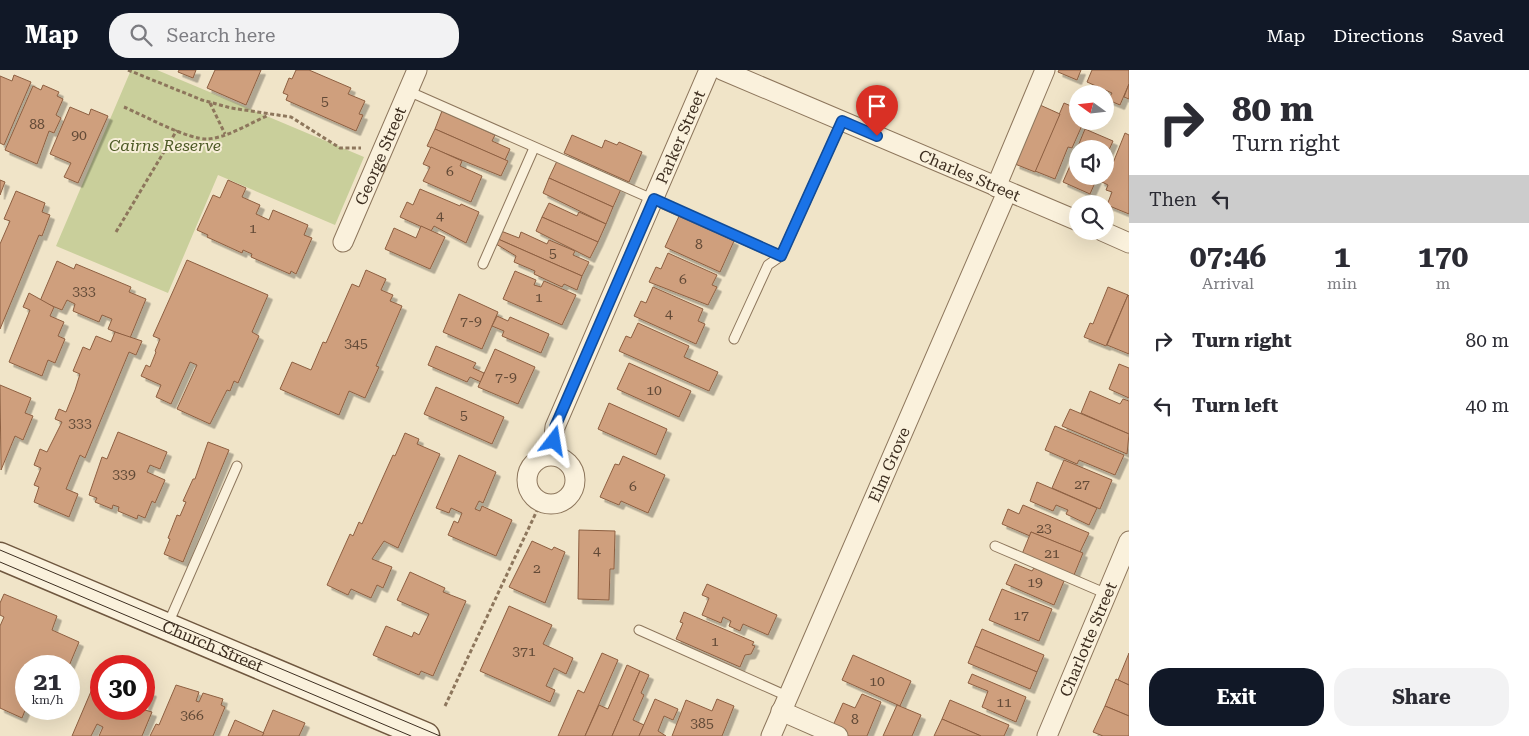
<!DOCTYPE html>
<style>
:root{--surface:#fff;--page:#f2f2f3;--text:#2b2b33;--muted:#7c7c81;--accent:#111827}
body{margin:0;font-family:"Roboto Serif",serif;background:var(--page);color:var(--text);height:100vh;display:flex;flex-direction:column;font-size:19px;white-space:nowrap}
*{box-sizing:border-box;margin:0}
p{font-size:16px;color:var(--muted)}
.icon{flex:none;width:28px;height:28px;fill:none;stroke:currentColor;stroke-width:2;stroke-linecap:round;stroke-linejoin:round}
.map{position:relative;flex:1;overflow:hidden}
.drawer{display:flex;flex-direction:column;background:var(--surface);width:400px}
.drawer>*{flex:none}
.hud{background:#fff;color:var(--text);overflow:hidden}
.needle{width:32px;rotate:285deg}
.fabs{position:absolute;left:1069px;top:15px;display:grid;gap:10px}
.fabs a{display:grid;place-items:center;width:45px;height:45px;border-radius:50%;background:var(--surface);box-shadow:0 5px 20px #0002;font-size:25px}
.speed{position:absolute;left:15px;top:585px;display:flex;gap:10px;font-size:25px;font-weight:700;text-align:center}
.speed>*{display:grid;place-content:center;width:65px;height:65px;border-radius:50%;background:var(--surface);box-shadow:0 5px 20px #0002;line-height:1}
.speed small{font-size:12px;font-weight:400}
.speed .limit{border:8px solid #d22;background:#fff;color:#111}
.pin{position:absolute;display:grid;place-items:center;width:42px;height:42px;color:#fff;margin:-51px -21px;border-radius:50% 50% 50% 0;rotate:-45deg;box-shadow:0 0 5px #0007}
.pin .icon{rotate:45deg}
.me{position:absolute;width:55px;margin:-28px;rotate:14deg;stroke-linejoin:round;filter:drop-shadow(0 0 4px #0008)}
.turn{display:flex;align-items:center;gap:18px;height:105px;padding:0 20px;font-size:22px}
.turn .icon{width:65px;height:65px;stroke-width:2.5}
.turn b{display:block;font-size:35px;line-height:42px}
.then{display:flex;align-items:center;height:48px;padding:0 20px;background:#0003;gap:10px;font-size:19px}
.eta{display:flex;justify-content:space-evenly;align-items:center;height:85px;text-align:center}
.eta b{font-size:30px;font-weight:700;line-height:35px}
.button{display:flex;gap:10px;margin-top:auto;padding:10px 20px}
.button a{flex:1;height:58px;border-radius:20px;background:var(--accent);color:#fff;font-size:20px;font-weight:700;line-height:58px;text-align:center}
.button a+a{background:var(--page);color:var(--text)}
ul{padding:0;list-style:none}
li{display:flex;align-items:center;gap:15px;height:65px;padding:0 20px}
li div{flex:1}
li b{display:block;font-size:19px}
li em{font-style:normal}
header{display:flex;align-items:center;gap:30px;box-sizing:border-box;height:70px;padding:0 25px;background:var(--accent);color:#fff}
header strong{font-size:24px}
nav{display:flex;gap:28px;margin-inline-start:auto;font-size:18px}
.search{width:350px;height:45px;background:var(--page);display:flex;align-items:center;gap:12px;box-sizing:border-box;padding:0 18px;border-radius:20px;color:var(--muted);font-size:19px}
main{display:flex;flex:1;min-height:0}
.map>svg:first-child{display:block}
</style>
<header>
<strong>Map</strong>
<div class="search"><svg class="icon" aria-label="search" viewBox="0 0 24 24"><circle cx="10" cy="10" r="6"/><path d="M15 15l6 6"/></svg>Search here</div>
<nav><a>Map</a><a>Directions</a><a>Saved</a></nav>
</header>
<main>
<div class="map">
<svg width="1129" height="666" viewBox="0 0 1129 666">
<defs>
<filter id="shadow"><feDropShadow dx="4.5" dy="4.5" stdDeviation="0" flood-color="#0004"/></filter>
</defs>
<rect width="100%" height="100%" fill="#f0e4c8"/>
<polygon fill="#c9cf9b" points="131,0 157,0 364,87 335,155 218,105 168,223 56,176"/>
<g fill="#cf9f7d" stroke="#8d5f41" filter="url(#shadow)">
<polygon points="179,0 196,0 193,8 178,2"/>
<polygon points="215,0 261,0 246,35 207,18"/>
<polygon points="296,0 309,0 351,18 348,24 365,31 359,44 363,45 356,61 286,30 288,25 283,23 289,8 292,9"/>
<polygon points="1059,0 1081,0 1077,10 1058,2"/>
<polygon points="1092,0 1129,0 1129,14 1120,35 1108,30 1112,23 1087,12"/>
<polygon points="14,5 31,12 4,75 0,73 0,6 12,11"/>
<polygon points="1129,14 1129,29 1124,27"/>
<polygon points="43,15 59,22 57,26 63,29 56,45 61,48 54,63 49,61 37,94 5,80 33,16 41,20"/>
<polygon points="1064,33 1078,39 1078,51 1084,51 1072,78 1068,77 1055,109 1035,101"/>
<polygon points="1040,35 1060,44 1035,102 1015,94"/>
<polygon points="70,37 89,45 91,39 108,46 78,113 64,107 71,93 50,84"/>
<polygon points="442,41 495,65 492,71 510,79 505,90 435,59"/>
<polygon points="435,59 508,91 501,106 427,76"/>
<polygon points="1085,59 1113,71 1105,89 1105,79 1084,79 1078,76"/>
<polygon points="1125,63 1129,65 1129,144 1107,135 1112,122 1106,120 1108,115 1100,111 1102,106 1105,106 1108,90 1113,93"/>
<polygon points="572,65 602,78 605,70 617,75 619,72 642,82 629,112 564,83"/>
<polygon points="431,77 462,91 460,96 482,106 471,132 423,111 430,97 423,94"/>
<polygon points="1076,82 1078,82 1078,106 1098,106 1090,124 1063,112"/>
<polygon points="557,91 621,119 613,137 549,108"/>
<polygon points="549,108 613,137 606,154 543,123"/>
<polygon points="0,110 5,112 0,125"/>
<polygon points="228,110 246,118 242,127 260,135 256,144 269,150 273,140 308,155 304,165 312,168 296,204 291,201 290,204 251,187 252,184 243,180 242,183 207,167 208,165 197,160 213,125 220,128"/>
<polygon points="420,119 460,136 461,134 479,142 466,173 434,156 431,161 400,147 407,132 413,135"/>
<polygon points="16,121 45,133 42,142 50,145 42,166 39,165 0,259 0,174 10,151 4,149"/>
<polygon points="549,133 577,146 579,142 606,154 598,172 542,147"/>
<polygon points="680,144 734,171 720,202 665,177"/>
<polygon points="542,147 598,172 590,188 536,161"/>
<polygon points="421,156 445,167 430,199 385,179 394,158 416,168"/>
<polygon points="501,161 519,168 521,162 547,174 549,170 575,181 573,185 589,192 582,206 498,169"/>
<polygon points="498,169 582,206 577,220 564,214 562,217 534,204 535,201 514,192 516,186 496,174"/>
<polygon points="668,183 717,205 712,215 717,217 708,235 649,212 656,197 661,199"/>
<polygon points="187,190 268,225 252,262 259,266 238,313 234,311 230,321 227,320 210,354 177,339 197,295 190,292 171,334 156,327 161,315 141,306 146,295 150,297 156,282 155,281 160,269 153,266"/>
<polygon points="57,191 74,199 76,194 131,217 129,222 146,229 130,268 108,259 112,249 102,245 99,252 73,241 75,234 67,230 62,240 40,231"/>
<polygon points="366,200 386,209 381,220 393,225 390,231 402,236 376,296 379,297 365,328 349,321 339,345 280,319 292,292 311,300 323,272 326,273 352,214 359,217"/>
<polygon points="515,201 536,210 534,215 541,217 544,211 576,225 562,255 503,229"/>
<polygon points="653,217 703,239 698,251 705,254 696,274 634,246 641,231 646,233"/>
<polygon points="1108,217 1128,225 1106,276 1084,267 1090,253 1093,254"/>
<polygon points="29,223 54,237 50,246 64,252 58,266 65,269 55,293 48,290 42,306 9,292 30,240 23,237"/>
<polygon points="459,224 498,242 482,279 443,262"/>
<polygon points="1128,225 1129,226 1129,284 1107,275"/>
<polygon points="497,246 508,251 510,247 549,264 541,283 502,266 504,261 492,256"/>
<polygon points="638,253 689,276 684,287 718,302 709,321 619,281 626,266 631,268"/>
<polygon points="115,262 142,271 136,285 129,282 85,388 80,385 66,419 78,424 69,447 34,432 39,417 34,415 41,398 34,395 40,379 47,382 62,352 55,349 59,339 66,342 75,320 80,304 73,301 83,277 90,280 96,266 111,272"/>
<polygon points="436,276 476,293 473,298 484,303 481,312 470,307 467,312 428,295"/>
<polygon points="495,279 535,297 518,334 478,317"/>
<polygon points="629,293 691,321 679,347 617,319"/>
<polygon points="1119,294 1129,298 1129,328 1109,319"/>
<polygon points="0,315 31,328 25,343 33,346 23,370 15,366 1,400"/>
<polygon points="436,317 504,347 492,374 424,344"/>
<polygon points="1090,321 1120,334 1123,329 1129,331 1129,364 1081,343"/>
<polygon points="609,333 667,359 656,385 598,359"/>
<polygon points="1070,339 1129,364 1127,384 1062,356"/>
<polygon points="1055,356 1124,385 1115,405 1079,390 1077,394 1045,380"/>
<polygon points="118,362 167,382 160,399 150,395 147,402 165,410 155,433 152,431 145,448 138,445 137,449 118,441 119,437 113,435 112,439 95,432 97,428 89,425 102,387 107,389"/>
<polygon points="405,363 419,369 417,374 440,384 398,478 384,471 372,489 392,497 383,518 377,515 371,528 351,519 348,525 327,515 350,464 353,466 359,452 362,454 393,385 395,386"/>
<polygon points="208,372 229,380 183,492 164,484 170,469 168,468 177,445 180,446 186,432 183,431 193,409 195,409"/>
<polygon points="459,385 496,402 483,433 479,431 475,439 480,441 482,436 512,450 496,486 448,465 454,451 458,453 462,443 451,438 449,443 436,438"/>
<polygon points="623,386 665,405 648,443 621,431 619,435 600,427 615,394 619,395"/>
<polygon points="1064,390 1112,410 1100,439 1052,418"/>
<polygon points="1037,412 1097,438 1089,455 1066,444 1068,440 1056,435 1053,441 1030,431"/>
<polygon points="1023,435 1089,463 1080,482 1031,462 1030,466 1002,454 1008,439 1019,444"/>
<polygon points="579,460 615,461 614,499 610,499 609,530 578,529"/>
<polygon points="1031,462 1083,483 1074,505 1022,484"/>
<polygon points="532,471 552,480 554,477 565,482 545,533 509,517"/>
<polygon points="1015,494 1032,501 1034,498 1064,511 1054,535 1006,514"/>
<polygon points="410,502 445,518 443,522 466,531 433,606 421,601 419,605 373,585 386,556 412,567 414,562 419,565 429,544 397,530"/>
<polygon points="707,514 777,545 768,565 743,554 740,561 729,556 731,551 723,547 721,553 702,545 709,528 702,525"/>
<polygon points="1002,519 1052,539 1039,571 989,550"/>
<polygon points="4,524 57,546 52,560 79,572 69,596 26,596 26,638 22,648 0,638 0,556 4,547 0,545 0,533"/>
<polygon points="509,536 552,555 543,574 573,588 566,604 554,598 546,616 555,620 550,632 480,601"/>
<polygon points="684,542 754,572 752,575 755,576 751,584 745,585 740,597 676,569 683,553 680,552"/>
<polygon points="982,559 1044,585 1037,602 975,576"/>
<polygon points="975,576 1037,602 1030,619 968,593"/>
<polygon points="602,583 618,590 585,666 558,666 578,620 584,623"/>
<polygon points="1129,583 1129,615 1118,610"/>
<polygon points="853,585 911,611 900,636 842,610"/>
<polygon points="627,595 640,601 612,666 585,666 599,635 608,639"/>
<polygon points="101,598 101,639 144,639 144,619 152,622 145,640 152,642 142,666 99,666 103,657 97,654 91,666 72,666"/>
<polygon points="640,601 649,605 641,623 644,625 633,650 644,655 639,666 612,666"/>
<polygon points="972,604 1026,627 1016,652 982,637 988,621 968,613"/>
<polygon points="1116,609 1129,615 1129,646 1105,636"/>
<polygon points="176,615 199,622 196,631 199,632 203,623 223,629 221,635 225,637 213,666 150,666 156,654 159,655"/>
<polygon points="862,624 881,632 867,666 845,666 831,660 843,633 855,638"/>
<polygon points="655,629 678,639 673,650 664,646 658,661 666,666 639,666"/>
<polygon points="717,629 734,636 722,666 672,666 686,630 712,641"/>
<polygon points="950,630 1009,655 1004,666 981,666 942,649"/>
<polygon points="897,635 921,645 912,666 883,666"/>
<polygon points="1105,636 1129,646 1129,666 1103,666 1093,662"/>
<polygon points="35,639 50,639 48,644"/>
<polygon points="273,640 305,653 299,666 262,666"/>
<polygon points="942,649 981,666 934,666"/>
<polygon points="235,650 264,663 262,666 228,666"/>
</g>
<g fill="none" stroke-linecap="round" stroke-linejoin="round">
<g stroke="#8d765c" stroke-width="11">
<g id="service">
<polyline points="408,21 781,186"/>
<polyline points="483,194 534,78"/>
<polyline points="734,269 768,195 781,186 842,51"/>
<polyline points="995,476 1107,524"/>
<polyline points="168,554 237,396"/>
<polyline points="639,560 787,626"/>
</g>
</g>
<g stroke="#8d765c" stroke-width="21">
<g id="minor">
<path id="s1" d="M 722,0 L 1078,151"/>
<polyline points="996,117 1045,0"/>
<polyline points="1102,161 1129,173"/>
<path id="s2" d="M 343,172 L 417,0"/>
<path id="s3" d="M 552,385 L 555,357 L 709,0"/>
<circle cx="551" cy="410" r="24"/>
<polyline points="781,641 838,666"/>
<path id="s4" d="M 771,666 L 1007,122"/>
<path id="s5" d="M 1047,666 L 1129,471"/>
</g>
</g>
<g stroke="#6f573f" stroke-width="29">
<g id="secondary">
<path id="s6" d="M 0,486 L 426,666"/>
</g>
</g>
<g stroke="#8d765c" stroke-width="3" stroke-dasharray="4 2.5" stroke-linecap="butt">
<polyline points="128,0 202,30 231,38 291,47 340,78 361,78"/>
<polyline points="210,33 225,64"/>
<path d="M 124,37 C 143,45 188,70 208,69 C 229,67 250,53 269,45"/>
<polyline points="116,162 177,60"/>
<polyline points="445,636 541,432"/>
</g>
<use href="#service" stroke="#faf1dc" stroke-width="9"/>
<use href="#minor" stroke="#faf1dc" stroke-width="19"/>
<use href="#secondary" stroke="#faf1dc" stroke-width="26"/>
<g stroke="#3d2e20" stroke-width="1">
<polyline points="0,480 440,666"/>
<polyline points="0,492 411,666"/>
</g>
</g>
<g fill="none" stroke-linecap="round" stroke-linejoin="round">
<g stroke="#114b97" stroke-width="12">
<polyline id="route" points="554,371 555,357 654,129 781,186 842,51 877,66"/>
</g>
<use href="#route" stroke="#1a73e8" stroke-width="9"/>
</g>
<g text-anchor="middle" stroke-width="4" stroke-linejoin="round" paint-order="stroke">
<g font-size="14" fill="#624a37">
<text x="325" y="36">5</text>
<text x="37" y="59">88</text>
<text x="79" y="70">90</text>
<text x="450" y="106">6</text>
<text x="440" y="150">4</text>
<text x="253" y="163">1</text>
<text x="699" y="179">8</text>
<text x="553" y="188">5</text>
<text x="683" y="214">6</text>
<text x="84" y="226">333</text>
<text x="539" y="232">1</text>
<text x="669" y="248">4</text>
<text x="471" y="256">7-9</text>
<text x="356" y="278">345</text>
<text x="506" y="312">7-9</text>
<text x="654" y="325">10</text>
<text x="464" y="350">5</text>
<text x="80" y="358">333</text>
<text x="124" y="409">339</text>
<text x="1082" y="419">27</text>
<text x="633" y="421">6</text>
<text x="1044" y="463">23</text>
<text x="597" y="485">4</text>
<text x="1052" y="488">21</text>
<text x="537" y="503">2</text>
<text x="1035" y="517">19</text>
<text x="1021" y="550">17</text>
<text x="715" y="576">1</text>
<text x="524" y="586">371</text>
<text x="877" y="616">10</text>
<text x="1004" y="637">11</text>
<text x="192" y="650">366</text>
<text x="855" y="654">8</text>
<text x="702" y="658">385</text>
</g>
<g font-size="16" fill="#3d2e20" stroke="#f7eed8">
<text dy="6" stroke="none"><textPath href="#s3" startOffset="344">Parker Street</textPath></text>
<text dy="6" stroke="none"><textPath href="#s2" startOffset="94">George Street</textPath></text>
<text dy="6" stroke="none"><textPath href="#s1" startOffset="269">Charles Street</textPath></text>
<text dy="6" stroke="none"><textPath href="#s4" startOffset="296">Elm Grove</textPath></text>
<text dy="6" stroke="none"><textPath href="#s5" startOffset="105">Charlotte Street</textPath></text>
<text dy="6" stroke="none"><textPath href="#s6" startOffset="231">Church Street</textPath></text>
</g>
<g font-size="16" font-style="italic" fill="#4d5a26" stroke="#f7eed8">
<text x="165" y="81">Cairns Reserve</text>
</g>
</g>
</svg>
<div class="fabs">
<a><svg class="needle" viewBox="-14 -14 28 28"><path d="M0-13l5 13h-10z" fill="#e53935"/><path d="M0 13l5-13h-10z" fill="#7c7c81"/></svg></a>
<a><svg class="icon" aria-label="sound" viewBox="0 0 24 24"><path d="M4 9h4l5-4v14l-5-4H4zM17 9q2 3 0 6"/></svg></a>
<a><svg class="icon" aria-label="search" viewBox="0 0 24 24"><circle cx="10" cy="10" r="6"/><path d="M15 15l6 6"/></svg></a>
</div>
<div class="speed"><div>21<small>km/h</small></div><div class="limit">30</div></div>
<div class="pin" style="left:877px;top:66px;background:#d93025"><svg class="icon" aria-label="arrive" viewBox="0 0 24 24"><path d="M6 21V4h12l-3 4 3 4H6"/></svg></div>
<svg class="me" style="left:554px;top:371px" viewBox="-20 -20 40 40"><path d="M0-17L14 15 0 8-14 15z" fill="#1a73e8" stroke="#fff" stroke-width="4"/></svg>
</div>
<section class="drawer">
<div class="hud">
<div class="turn"><svg class="icon" aria-label="right" viewBox="0 0 24 24"><path d="M7 20v-9h11M14 6l5 5-5 5"/></svg><div><b>80 m</b>Turn right</div></div>
<div class="then">Then<svg class="icon" aria-label="left" viewBox="0 0 24 24"><path d="M17 20v-9H6M10 6l-5 5 5 5"/></svg></div>
</div>
<div class="eta">
<div><b>07:46</b><p>Arrival</p></div>
<div><b>1</b><p>min</p></div>
<div><b>170</b><p>m</p></div>
</div>
<ul>
<li><svg class="icon" aria-label="right" viewBox="0 0 24 24"><path d="M7 20v-9h11M14 6l5 5-5 5"/></svg><div><b>Turn right</b></div><em>80 m</em></li>
<li><svg class="icon" aria-label="left" viewBox="0 0 24 24"><path d="M17 20v-9H6M10 6l-5 5 5 5"/></svg><div><b>Turn left</b></div><em>40 m</em></li>
</ul>
<div class="button"><a>Exit</a><a>Share</a></div>
</section>
</main>
